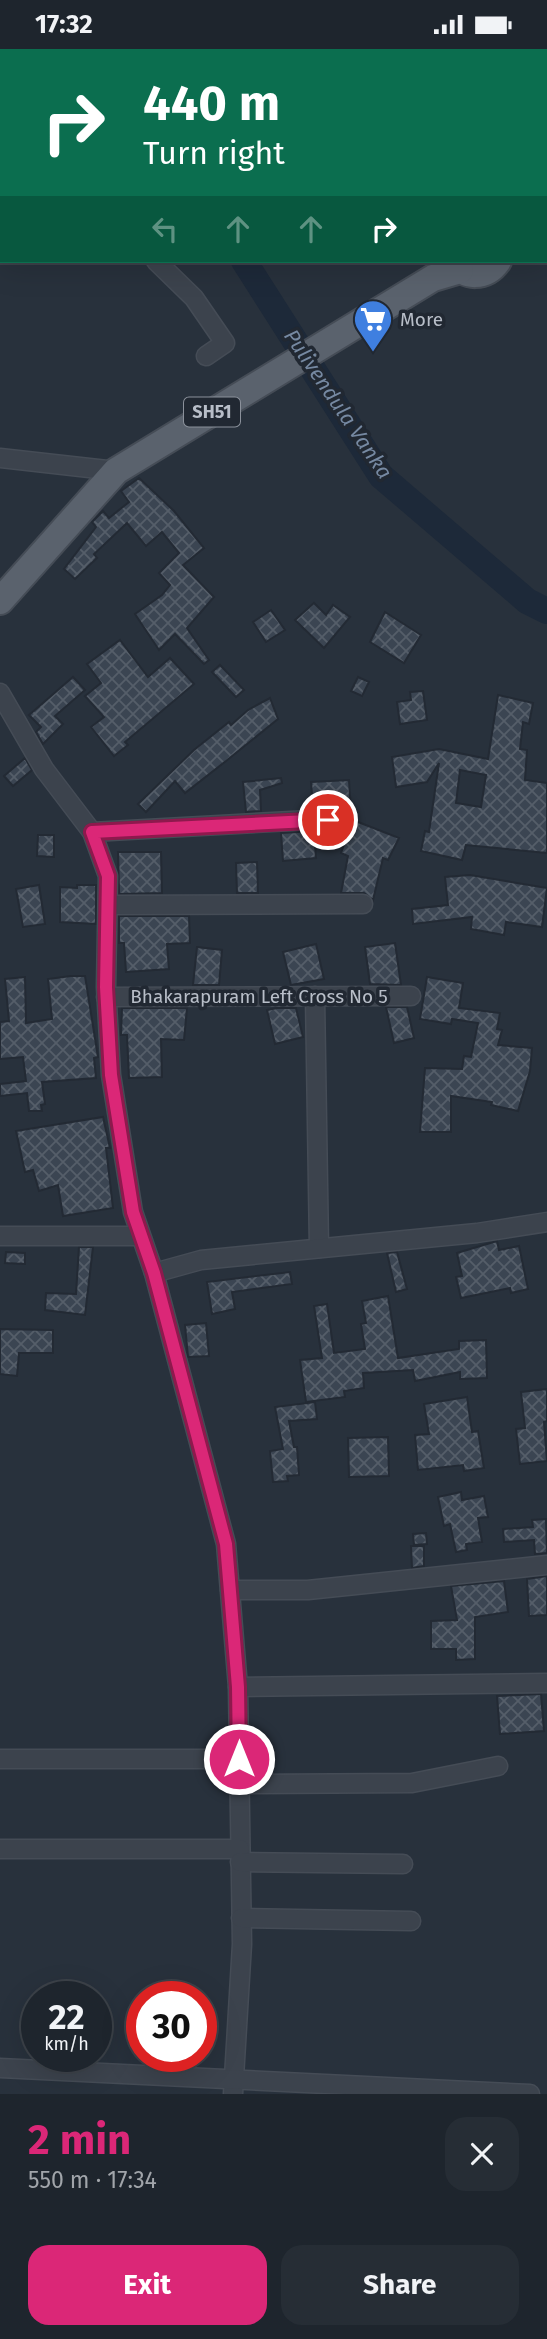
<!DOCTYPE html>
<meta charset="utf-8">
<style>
:root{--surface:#1e252d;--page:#262d35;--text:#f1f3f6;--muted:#a1a5aa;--line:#3c4249;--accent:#db2777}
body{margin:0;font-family:"Fira Sans",sans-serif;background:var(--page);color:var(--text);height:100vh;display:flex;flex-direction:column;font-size:26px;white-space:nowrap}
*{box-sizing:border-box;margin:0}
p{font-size:23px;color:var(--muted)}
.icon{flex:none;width:38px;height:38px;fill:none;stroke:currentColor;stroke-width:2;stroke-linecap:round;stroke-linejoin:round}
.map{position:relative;height:2045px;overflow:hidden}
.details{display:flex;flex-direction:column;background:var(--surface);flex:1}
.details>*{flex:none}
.banner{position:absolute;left:0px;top:0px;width:548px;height:214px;box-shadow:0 7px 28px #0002,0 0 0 2px var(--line);background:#0b6e4f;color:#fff;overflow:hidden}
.speed{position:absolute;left:21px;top:1932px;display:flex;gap:14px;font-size:35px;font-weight:700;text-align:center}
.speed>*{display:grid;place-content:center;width:91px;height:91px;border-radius:50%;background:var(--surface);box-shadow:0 7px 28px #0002,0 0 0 2px var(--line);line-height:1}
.speed small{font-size:18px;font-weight:400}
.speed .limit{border:10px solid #d22;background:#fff;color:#111}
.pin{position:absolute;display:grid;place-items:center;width:60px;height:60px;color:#fff;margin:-30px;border:4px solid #fff;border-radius:50%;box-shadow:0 2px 7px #0007}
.me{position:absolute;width:77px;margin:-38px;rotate:0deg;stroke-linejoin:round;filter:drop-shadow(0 0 5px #0008)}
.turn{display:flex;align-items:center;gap:24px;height:147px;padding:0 28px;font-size:32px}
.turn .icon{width:91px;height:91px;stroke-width:2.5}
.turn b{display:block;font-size:49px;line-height:60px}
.lanes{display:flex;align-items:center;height:66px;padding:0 28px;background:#0003;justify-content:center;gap:35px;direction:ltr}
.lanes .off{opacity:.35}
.round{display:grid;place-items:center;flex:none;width:74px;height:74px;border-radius:21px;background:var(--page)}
.summary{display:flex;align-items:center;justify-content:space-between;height:119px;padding:0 28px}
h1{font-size:42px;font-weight:700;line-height:52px;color:var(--accent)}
.button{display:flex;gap:14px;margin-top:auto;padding:14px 28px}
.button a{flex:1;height:80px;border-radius:21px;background:var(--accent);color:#fff;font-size:28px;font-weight:700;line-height:80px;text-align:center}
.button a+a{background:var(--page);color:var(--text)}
.status{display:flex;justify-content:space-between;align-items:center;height:49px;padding:0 35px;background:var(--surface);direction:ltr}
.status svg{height:19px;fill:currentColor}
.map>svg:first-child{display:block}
</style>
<div class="status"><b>17:32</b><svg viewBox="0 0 49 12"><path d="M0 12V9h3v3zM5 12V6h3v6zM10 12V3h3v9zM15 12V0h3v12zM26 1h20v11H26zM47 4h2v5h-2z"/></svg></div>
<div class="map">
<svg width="547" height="2045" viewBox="0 0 547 2045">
<defs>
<pattern id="building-cross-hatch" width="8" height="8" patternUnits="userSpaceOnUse" patternTransform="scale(1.75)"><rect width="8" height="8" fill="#3b4552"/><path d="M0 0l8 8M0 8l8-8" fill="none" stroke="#555e69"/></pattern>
</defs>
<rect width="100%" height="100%" fill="#28313c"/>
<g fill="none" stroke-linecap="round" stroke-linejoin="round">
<g stroke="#1d2939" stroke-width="26">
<polyline points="109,0 110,2"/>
<polyline points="244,212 381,427 527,552 547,562"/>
</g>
</g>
<g fill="url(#building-cross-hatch)" stroke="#232a34" stroke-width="2" fill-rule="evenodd">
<polygon points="139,429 174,462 204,499 183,516 214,548 187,579 209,611 204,615 175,585 159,601 135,565 162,546 170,536 159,524 179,504 162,483 146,497 127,474 94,505 97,509 75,530 64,520 96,478 92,473 103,462 109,469 129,453 121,442"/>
<polygon points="314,554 326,566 333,556 350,568 324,599 295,571"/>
<polygon points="271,561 285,581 266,593 253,573"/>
<polygon points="385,563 421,586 404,614 370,593"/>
<polygon points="120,591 148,628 170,609 194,635 125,693 128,696 114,707 91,678 104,668 85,647 101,634 87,615"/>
<polygon points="220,616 244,641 236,648 212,623"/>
<polygon points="73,628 85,641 55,667 63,675 43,695 36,683 41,678 29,666"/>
<polygon points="358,628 369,633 362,647 351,642"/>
<polygon points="423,642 427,671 400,675 397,653 411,651 410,643"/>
<path d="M 498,646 L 533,654 L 529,675 L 523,673 L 520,700 L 527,701 L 525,731 L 547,734 L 547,804 L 466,796 L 462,811 L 421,802 L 425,782 L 429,783 L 439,714 L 427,733 L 396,738 L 392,708 L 439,700 L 488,710 ZM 460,721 L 486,726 L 481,758 L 456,754 Z"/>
<polygon points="270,649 278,670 226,712 185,744 175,732 146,763 138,755 194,701 229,673 231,676 248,661"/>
<polygon points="25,709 32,721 13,737 4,727"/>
<polygon points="281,729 282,734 260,741 261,762 246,763 243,733"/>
<polygon points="349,731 351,763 313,759 311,733"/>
<polygon points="353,771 399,789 388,811 383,809 373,851 364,844 341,844 348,807 341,804"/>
<polygon points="314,782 316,809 283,812 281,784"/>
<polygon points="38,786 54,786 54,808 37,807"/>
<polygon points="118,803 161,803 162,844 119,845"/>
<polygon points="257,813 258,844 237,844 236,814"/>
<polygon points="470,826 547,839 542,878 506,873 504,886 471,880 472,868 413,875 412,860 448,856 445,828"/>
<polygon points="39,836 45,875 23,878 16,840"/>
<polygon points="77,836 96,836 96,875 60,873 60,838 77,839"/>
<polygon points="119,867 189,867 190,894 167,895 169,920 126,923 124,894 119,894"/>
<polygon points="395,894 401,936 370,935 365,898"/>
<polygon points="316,895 324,930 291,936 283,903"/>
<polygon points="197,898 222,901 219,936 193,936"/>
<polygon points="71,927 85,927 98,1008 94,1009 96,1029 42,1033 45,1055 41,1056 42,1062 29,1062 27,1044 0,1047 0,1035 26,1032 23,1008 0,1010 0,973 9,972 5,930 25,928 26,974 52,970 48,930"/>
<polygon points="427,928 463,934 459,959 500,964 497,980 502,981 498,996 532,999 530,1022 518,1062 491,1056 492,1053 451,1047 451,1083 420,1083 425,1019 462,1020 464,1007 471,1008 478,974 452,970 451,975 420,970"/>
<polygon points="386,958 407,958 414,989 394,994"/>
<polygon points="122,959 187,959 184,991 161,990 162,1028 129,1029 127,986 121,986"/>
<polygon points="277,959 296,959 303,988 275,995 267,961"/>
<polygon points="103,1068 110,1099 106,1099 113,1159 63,1167 58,1136 39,1142 33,1121 25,1123 16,1082"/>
<polygon points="497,1192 499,1201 519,1197 528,1240 511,1244 510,1239 461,1249 456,1228 462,1227 457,1204"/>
<polygon points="79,1198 93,1198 85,1266 45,1261 46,1244 76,1245"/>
<polygon points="6,1203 25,1204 25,1215 5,1214"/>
<polygon points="397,1203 407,1240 396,1243 387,1204"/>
<polygon points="290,1223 292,1235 232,1243 235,1260 212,1265 207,1233"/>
<polygon points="388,1247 398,1309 459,1300 459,1292 486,1291 487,1329 460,1330 460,1323 415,1332 413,1321 363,1324 364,1339 344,1342 345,1348 306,1353 300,1311 322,1309 314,1257 327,1255 334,1304 365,1300 361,1275 366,1274 362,1252"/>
<polygon points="206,1274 209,1307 188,1308 185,1276"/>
<polygon points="0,1280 53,1281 53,1304 19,1304 17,1327 0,1325"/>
<polygon points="547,1340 547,1372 544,1373 547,1412 520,1415 516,1380 525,1379 521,1343"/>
<polygon points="467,1348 472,1383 478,1382 484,1419 464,1422 463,1416 418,1421 415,1386 429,1385 424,1355"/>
<polygon points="315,1353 317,1370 289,1372 294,1398 297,1398 299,1426 287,1427 288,1432 273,1433 270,1402 283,1400 275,1358"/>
<polygon points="388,1388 389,1427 349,1428 348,1389"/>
<polygon points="461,1443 462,1451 484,1447 488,1468 478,1469 482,1493 466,1495 467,1501 456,1503 450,1475 444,1477 438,1448"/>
<polygon points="546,1470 547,1504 535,1505 534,1491 504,1493 503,1480 533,1478 532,1471"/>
<polygon points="426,1484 427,1495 414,1496 413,1485"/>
<polygon points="411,1497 424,1497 424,1517 412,1519"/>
<polygon points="547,1527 547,1566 529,1567 527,1530"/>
<polygon points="504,1532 508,1563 475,1568 475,1610 456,1611 456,1600 431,1600 431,1572 457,1571 451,1537"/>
<polygon points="541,1645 544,1682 500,1685 497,1647"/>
</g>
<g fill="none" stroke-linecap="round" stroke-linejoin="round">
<g stroke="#454c56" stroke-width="21">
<g id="street">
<polyline points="0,15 2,18"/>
<polyline points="156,212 194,249 225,294 206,307"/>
<polyline points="0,409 116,422"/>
<polyline points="0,644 44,720 92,783 108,827 106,938 111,1026 133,1163 154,1224 226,1495 238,1638 242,1895 233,2045"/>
<polyline points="92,783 328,770"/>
<polyline points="108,856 363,855"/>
<polyline points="315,947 319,1199"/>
<polyline points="106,948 411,947"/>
<polyline points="0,1187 139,1187"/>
<polyline points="154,1224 201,1211 477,1184 547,1173"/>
<polyline points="230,1541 308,1541 547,1516"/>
<polyline points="238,1638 547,1634"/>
<polyline points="0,1710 239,1710"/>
<polyline points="239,1735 412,1734 498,1717"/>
<polyline points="0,1800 240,1800"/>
<polyline points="240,1813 403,1815"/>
<polyline points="241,1869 411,1872"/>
<polyline points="0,2019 530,2045"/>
</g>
</g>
<g stroke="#454c56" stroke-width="28">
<polyline id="secondary" points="443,0 444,2"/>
</g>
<g stroke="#454c56" stroke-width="30">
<g id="primary">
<polyline points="546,200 547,200"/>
<path d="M 453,212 C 465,230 486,229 498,212"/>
<polyline points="0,552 116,422 433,229 460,221"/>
</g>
</g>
<use href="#street" stroke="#3c434d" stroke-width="18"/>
<use href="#secondary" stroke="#4b525f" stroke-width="24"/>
<use href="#primary" stroke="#5a626d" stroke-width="26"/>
</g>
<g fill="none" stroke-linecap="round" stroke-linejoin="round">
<g stroke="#8e194d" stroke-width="18">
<polyline id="route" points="239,1710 238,1638 226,1495 154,1224 133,1163 111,1026 106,938 108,827 92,783 328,771"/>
</g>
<use href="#route" stroke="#db2777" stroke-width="12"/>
</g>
<defs>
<g id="supermarket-pin" transform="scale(2.0125)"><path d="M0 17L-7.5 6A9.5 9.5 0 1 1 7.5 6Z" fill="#3f7fe0" stroke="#212832"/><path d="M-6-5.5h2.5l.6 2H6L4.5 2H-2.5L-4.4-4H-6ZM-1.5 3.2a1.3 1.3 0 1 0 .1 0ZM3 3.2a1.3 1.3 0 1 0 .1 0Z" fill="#fff"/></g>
</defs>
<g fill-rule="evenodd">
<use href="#supermarket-pin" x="373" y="270"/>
</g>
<g text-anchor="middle" stroke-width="7" stroke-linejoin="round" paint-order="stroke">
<rect fill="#212832" stroke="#8b919b" stroke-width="2" x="184" y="348.5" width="56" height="29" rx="5"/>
<g font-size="18" font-weight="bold" fill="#b8bec8">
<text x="212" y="369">SH51</text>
</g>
<g font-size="19" fill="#b8bec8" stroke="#212832" text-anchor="start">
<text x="400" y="277">More</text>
</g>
<g font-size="19" fill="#b8bec8" stroke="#212832">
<text x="259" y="954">Bhakarapuram Left Cross No 5</text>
</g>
<g font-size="21" font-style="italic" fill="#7689a2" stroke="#212832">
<text transform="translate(338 355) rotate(56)" y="7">Pulivendula Vanka</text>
</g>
</g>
</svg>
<div class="speed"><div>22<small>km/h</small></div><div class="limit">30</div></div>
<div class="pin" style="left:328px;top:771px;background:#d93025"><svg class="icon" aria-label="arrive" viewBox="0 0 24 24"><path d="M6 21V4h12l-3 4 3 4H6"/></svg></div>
<svg class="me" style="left:239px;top:1710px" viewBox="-20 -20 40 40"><circle r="17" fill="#db2777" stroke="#fff" stroke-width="3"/><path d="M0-11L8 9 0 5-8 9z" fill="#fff"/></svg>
<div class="banner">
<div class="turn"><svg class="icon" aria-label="right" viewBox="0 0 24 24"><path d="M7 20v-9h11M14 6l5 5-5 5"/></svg><div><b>440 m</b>Turn right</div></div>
<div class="lanes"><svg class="icon off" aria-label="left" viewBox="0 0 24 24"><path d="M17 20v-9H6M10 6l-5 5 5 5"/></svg><svg class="icon off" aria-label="ahead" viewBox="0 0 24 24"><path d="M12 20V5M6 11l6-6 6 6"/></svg><svg class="icon off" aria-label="ahead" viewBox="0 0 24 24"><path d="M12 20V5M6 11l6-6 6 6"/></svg><svg class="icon" aria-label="right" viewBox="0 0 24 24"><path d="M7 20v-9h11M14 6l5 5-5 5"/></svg></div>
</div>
</div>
<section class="details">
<div class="summary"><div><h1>2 min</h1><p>550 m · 17:34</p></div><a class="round"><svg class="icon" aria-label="close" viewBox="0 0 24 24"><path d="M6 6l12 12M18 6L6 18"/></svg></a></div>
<div class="button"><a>Exit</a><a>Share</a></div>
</section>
